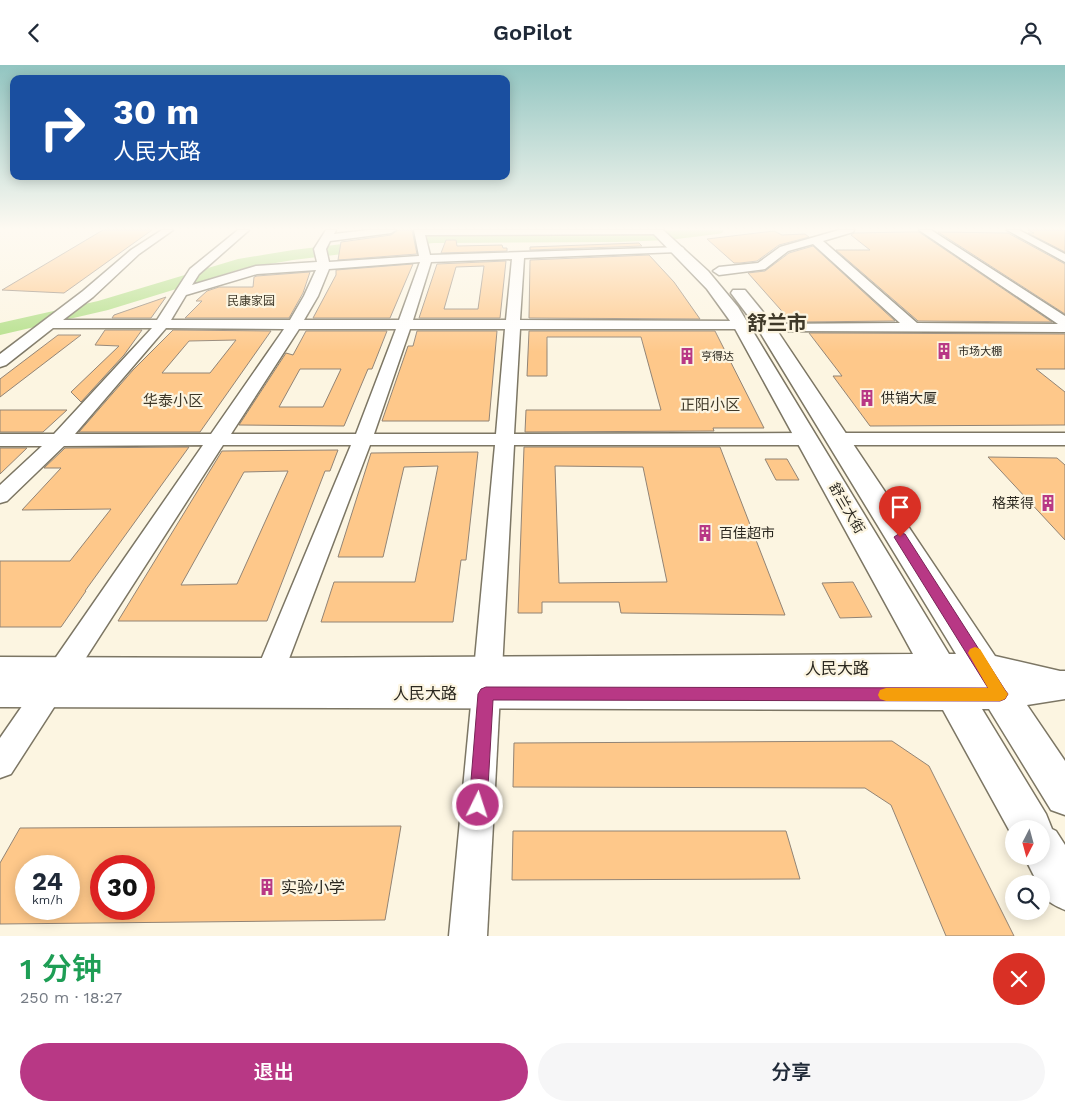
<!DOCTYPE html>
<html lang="zh">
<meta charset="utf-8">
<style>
:root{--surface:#fff;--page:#f6f6f7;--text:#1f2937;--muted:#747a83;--accent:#b83885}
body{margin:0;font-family:"Work Sans","Noto Sans SC",sans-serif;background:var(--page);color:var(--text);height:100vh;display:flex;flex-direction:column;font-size:19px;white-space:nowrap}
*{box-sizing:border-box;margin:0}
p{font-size:16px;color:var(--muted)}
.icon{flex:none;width:28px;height:28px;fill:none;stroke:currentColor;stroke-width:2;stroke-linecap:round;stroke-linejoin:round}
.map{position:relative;height:871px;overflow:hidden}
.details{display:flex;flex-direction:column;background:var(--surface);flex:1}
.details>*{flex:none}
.banner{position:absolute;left:10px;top:10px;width:500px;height:105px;border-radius:10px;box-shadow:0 2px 12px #0003;background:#1a4fa0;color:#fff;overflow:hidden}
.needle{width:32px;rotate:186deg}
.controls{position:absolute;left:1005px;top:755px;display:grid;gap:10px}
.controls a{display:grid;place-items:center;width:45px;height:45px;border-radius:50%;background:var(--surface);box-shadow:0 2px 12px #0003;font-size:25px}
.speed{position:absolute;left:15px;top:790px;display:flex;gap:10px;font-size:25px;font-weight:700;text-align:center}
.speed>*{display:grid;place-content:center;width:65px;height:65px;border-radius:50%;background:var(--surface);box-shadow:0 2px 12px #0003;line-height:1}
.speed small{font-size:12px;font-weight:400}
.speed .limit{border:8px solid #d22;background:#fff;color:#111}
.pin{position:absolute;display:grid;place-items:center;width:42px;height:42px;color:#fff;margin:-51px -21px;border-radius:50% 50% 50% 0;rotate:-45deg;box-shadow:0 0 5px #0007}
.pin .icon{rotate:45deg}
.me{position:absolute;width:55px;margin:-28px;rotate:4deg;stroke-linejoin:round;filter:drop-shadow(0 0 4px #0008)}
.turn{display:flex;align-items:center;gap:18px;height:105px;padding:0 20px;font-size:22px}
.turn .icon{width:65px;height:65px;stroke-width:2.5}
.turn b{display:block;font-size:35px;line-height:42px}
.round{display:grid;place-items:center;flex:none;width:52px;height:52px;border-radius:26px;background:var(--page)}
.overview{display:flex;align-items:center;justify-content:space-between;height:85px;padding:0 20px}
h1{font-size:30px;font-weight:600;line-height:38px;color:#1e9e55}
.action{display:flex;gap:10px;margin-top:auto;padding:10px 20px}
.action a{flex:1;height:58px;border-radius:30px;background:var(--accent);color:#fff;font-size:20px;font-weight:600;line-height:58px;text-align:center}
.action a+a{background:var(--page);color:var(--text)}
header{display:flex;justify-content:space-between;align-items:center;height:65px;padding:0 20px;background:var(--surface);font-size:22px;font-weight:600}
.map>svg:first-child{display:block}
</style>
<header><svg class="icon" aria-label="back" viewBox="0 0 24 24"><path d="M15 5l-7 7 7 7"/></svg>GoPilot<svg class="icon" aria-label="person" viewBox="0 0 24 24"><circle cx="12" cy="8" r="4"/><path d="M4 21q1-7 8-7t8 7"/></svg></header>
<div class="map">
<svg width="1065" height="871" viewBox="0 0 1065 871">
<rect width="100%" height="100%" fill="#fcf5e1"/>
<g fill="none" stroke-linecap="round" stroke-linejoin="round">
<polygon fill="#b2df87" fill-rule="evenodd" points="678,165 724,165 722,168 717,169 669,175 617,177 433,178 293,195 241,204 108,245 0,270 0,258 98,236 238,194 293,185 433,168 617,167"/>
</g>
<g fill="#fec88a" stroke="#928475" fill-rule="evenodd">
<polygon points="103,165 152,165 64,228 2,225"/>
<polygon points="398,165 412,165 417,189 338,195 341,177 391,170"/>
<polygon points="1028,165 1065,165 1065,187 1028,168 1034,168"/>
<polygon points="774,166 782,170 805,169 809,172 779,180 757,196 740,198 734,198 707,174"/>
<polygon points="908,167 919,167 1052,257 918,256 836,185 870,185 851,170 854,168"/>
<polygon points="938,167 1008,168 1065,199 1065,249"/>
<polygon points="446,175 456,175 457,181 502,180 503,183 507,183 507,186 441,188"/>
<polygon points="639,178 642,181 530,185 530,182"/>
<polygon points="813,181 895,256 800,257 797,253 788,253 748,208 765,206 789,188"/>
<polygon points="649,190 674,217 700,254 529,253 530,195"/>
<path d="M 506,196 L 500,253 L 419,253 L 437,199 ZM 484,201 L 478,244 L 444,244 L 456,202 Z"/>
<polygon points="413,199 390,253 313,253 336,210 336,205"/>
<polygon points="310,207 303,228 289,253 185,253 202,236 196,236 207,226 219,222 253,222 254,212 257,211"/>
<polygon points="166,232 151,253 112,253 114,250"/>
<polygon points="105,265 142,265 124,290 81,337 71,327 119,281 95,280"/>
<path d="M 173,265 L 271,266 L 200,367 L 79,367 L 133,305 ZM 236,275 L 210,308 L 162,308 L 189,276 Z"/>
<path d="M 306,266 L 387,266 L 372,304 L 368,304 L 344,361 L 239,360 L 286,288 L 293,290 ZM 300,304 L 341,304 L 323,342 L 279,342 Z"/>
<polygon points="417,266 497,266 489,356 382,356 408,281 413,281"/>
<polygon points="529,266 715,266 764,363 713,363 714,366 525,367 526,345 661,345 641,272 547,272 547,311 527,311"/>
<polygon points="809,268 1065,269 1065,304 1036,304 1065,327 1065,360 870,361 833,311 842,311"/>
<polygon points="58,270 81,270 0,332 0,314"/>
<polygon points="0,345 67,345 43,367 0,367"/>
<polygon points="189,382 85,526 86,526 61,562 0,562 0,496 70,496 111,444 22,445 61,403 44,403 65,383"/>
<path d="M 524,382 L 720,382 L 785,550 L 621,548 L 619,537 L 542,537 L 542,548 L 518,548 ZM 555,401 L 643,402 L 667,517 L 559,518 Z"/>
<polygon points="0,383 27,383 0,409"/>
<path d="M 338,385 L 330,406 L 325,406 L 267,556 L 118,556 L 222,386 ZM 288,406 L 237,519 L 181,520 L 244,407 Z"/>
<polygon points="478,387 466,495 461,495 453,557 321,557 334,517 415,517 438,401 404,402 383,492 338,492 371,388"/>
<polygon points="988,392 1057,393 1065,400 1065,475"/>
<polygon points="765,394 787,394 799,415 776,415"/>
<polygon points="853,517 872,552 840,553 822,518"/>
<polygon points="892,676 929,701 1014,871 946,871 891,740 865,723 513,722 514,678"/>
<path d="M 401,761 L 385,855 L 0,859 L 0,798 L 20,763 ZM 26,801 L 69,801 L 69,844 L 26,844 ZM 101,801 L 144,801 L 144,844 L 101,844 Z"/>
<polygon points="513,766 786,766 800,814 512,815"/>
</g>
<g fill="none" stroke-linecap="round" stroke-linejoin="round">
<g stroke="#7c7664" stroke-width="3">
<g id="minor">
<path d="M 162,165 L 173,165 L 139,189 L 93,232 L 63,255 L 157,255 L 190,204 L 238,165 L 249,165 L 199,209 L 192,220 L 256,201 L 317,197 L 314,184 L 326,165 L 336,165 L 334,169 L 368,165 L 396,165 L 391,168 L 330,176 L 326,184 L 329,197 L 419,191 L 414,165 L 661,165 L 661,168 L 657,169 L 425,170 L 430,190 L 682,182 L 684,184 L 682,186 L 678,187 L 524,193 L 520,255 L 742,256 L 747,257 L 749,260 L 747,263 L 742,264 L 520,264 L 514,369 L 807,368 L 814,370 L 816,374 L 814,378 L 807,380 L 514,380 L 502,605 L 498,613 L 488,616 L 478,613 L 474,605 L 495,380 L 370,380 L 284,607 L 280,615 L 270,618 L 260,615 L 256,607 L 351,380 L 223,380 L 11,709 L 0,713 L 0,673 L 203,380 L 64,381 L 7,436 L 0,438 L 0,420 L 42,381 L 0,381 L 0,369 L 54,369 L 152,263 L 53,263 L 6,300 L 0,302 L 0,289 L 83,226 L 131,185 ZM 512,194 L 506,255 L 413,255 L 431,197 ZM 420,197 L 399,255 L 304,255 L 318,231 L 329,204 ZM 316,205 L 304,231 L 290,255 L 171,255 L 186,230 L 257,209 ZM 166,263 L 284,264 L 211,369 L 75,369 ZM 299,264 L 396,264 L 356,369 L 231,369 ZM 410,264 L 505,264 L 496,369 L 374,369 Z"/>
<polygon points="839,165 854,165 853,167 823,176 917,258 1058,259 919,165 931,165 1065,251 1065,267 766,266 761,265 759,262 761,259 900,258 813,179 788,186 765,204 719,210 713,206 719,202 758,198 780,182"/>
<polygon points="1007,165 1019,165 1065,189 1065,197"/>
<polygon points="837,368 1065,368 1065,380 837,380 830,378 828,374 830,370"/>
<polygon points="486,617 496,621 500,629 487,871 449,871 472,629 476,621"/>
</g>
</g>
<g stroke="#7c7664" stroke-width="3">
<path id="major" d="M 650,165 L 663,165 L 708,206 L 738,242 L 949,589 L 956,589 L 758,264 L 731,228 L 733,225 L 745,225 L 772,258 L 995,591 L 1060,606 L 1065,606 L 1065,634 L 1027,640 L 1065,696 L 1065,750 L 1051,745 L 989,644 L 982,644 L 1046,749 L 1052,764 L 1056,766 L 1065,780 L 1065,845 C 1052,839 1041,835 1041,819 L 1038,819 L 1024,791 L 1041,791 L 1041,764 L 1014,764 L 1014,774 L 943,645 L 0,642 L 0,592 L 270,593 L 913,589 L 733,260 L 707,224 Z"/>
</g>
<use href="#minor" fill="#fff" fill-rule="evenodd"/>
<use href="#major" fill="#fff" fill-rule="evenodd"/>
</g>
<linearGradient id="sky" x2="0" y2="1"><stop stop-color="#92c5c1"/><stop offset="0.57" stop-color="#fefaf2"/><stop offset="1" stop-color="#fefaf2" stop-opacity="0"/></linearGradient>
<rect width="1065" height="287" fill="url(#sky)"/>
<polygon fill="#b83885" stroke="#782456" points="900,468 905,469 1005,625 1008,629 1005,634 1000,636 493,635 487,740 484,746 478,749 472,746 469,740 478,629 481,624 486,622 988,623 894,472"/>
<polygon fill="#f59e0b" points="975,582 980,584 1005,625 1008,629 1005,634 1000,636 886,636 880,634 878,630 880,625 886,623 988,623 968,588 970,584"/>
<defs>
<g id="building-bare" transform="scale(1.35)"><path d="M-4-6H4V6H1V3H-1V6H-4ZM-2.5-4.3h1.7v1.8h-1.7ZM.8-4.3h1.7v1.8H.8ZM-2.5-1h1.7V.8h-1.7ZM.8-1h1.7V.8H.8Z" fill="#b83885" stroke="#fcf5e1" stroke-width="2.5" paint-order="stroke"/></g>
</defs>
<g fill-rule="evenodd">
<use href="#building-bare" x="944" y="286"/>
<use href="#building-bare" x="687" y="291"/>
<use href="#building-bare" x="867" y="333"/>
<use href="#building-bare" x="1048" y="438"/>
<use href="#building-bare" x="705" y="468"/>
<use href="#building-bare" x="267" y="822"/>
</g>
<g text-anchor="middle" stroke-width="4.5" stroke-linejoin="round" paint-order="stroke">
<g font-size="11" fill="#2b2820" stroke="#fcf5e1" text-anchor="start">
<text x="958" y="290">市场大棚</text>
<text x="701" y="295">亨得达</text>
</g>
<g font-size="12" fill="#3f3929" stroke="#fcf5e1">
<text x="251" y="240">民康家园</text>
</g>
<g font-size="14" fill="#2b2820" stroke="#fcf5e1" text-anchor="start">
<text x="881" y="338">供销大厦</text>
<text x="1034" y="443" text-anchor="end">格莱得</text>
<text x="719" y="473">百佳超市</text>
</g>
<g font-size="14" fill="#2b2820" stroke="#fcf5e1">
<text transform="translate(847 443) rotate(60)" y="5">舒兰大街</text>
</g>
<g font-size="15" fill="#3f3929" stroke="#fcf5e1">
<text x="173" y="341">华泰小区</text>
<text x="710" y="345">正阳小区</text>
</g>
<g font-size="16" fill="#2b2820" stroke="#fcf5e1">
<text x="837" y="609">人民大路</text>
<text x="425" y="634">人民大路</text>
</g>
<g font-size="16" fill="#2b2820" stroke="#fcf5e1" text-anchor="start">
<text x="281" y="828">实验小学</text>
</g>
<g font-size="20" font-weight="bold" fill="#3f3929" stroke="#fcf5e1">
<text x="777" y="265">舒兰市</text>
</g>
</g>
</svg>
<div class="controls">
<a><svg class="needle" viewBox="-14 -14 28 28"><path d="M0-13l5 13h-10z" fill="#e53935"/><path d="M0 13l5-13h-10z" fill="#747a83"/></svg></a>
<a><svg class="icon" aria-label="search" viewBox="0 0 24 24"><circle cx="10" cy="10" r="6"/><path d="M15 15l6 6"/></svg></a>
</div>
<div class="speed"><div>24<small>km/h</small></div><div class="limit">30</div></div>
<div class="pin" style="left:900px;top:472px;background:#d93025"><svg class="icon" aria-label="arrive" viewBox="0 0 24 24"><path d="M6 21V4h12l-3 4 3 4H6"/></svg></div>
<svg class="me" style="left:478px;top:740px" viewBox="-20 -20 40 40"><circle r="17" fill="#b83885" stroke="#fff" stroke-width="3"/><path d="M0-11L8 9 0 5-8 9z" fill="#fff"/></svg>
<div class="banner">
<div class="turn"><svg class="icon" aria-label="right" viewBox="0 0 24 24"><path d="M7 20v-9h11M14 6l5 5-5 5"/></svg><div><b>30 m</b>人民大路</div></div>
</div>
</div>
<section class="details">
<div class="overview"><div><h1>1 分钟</h1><p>250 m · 18:27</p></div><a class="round" style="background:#d93025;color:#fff"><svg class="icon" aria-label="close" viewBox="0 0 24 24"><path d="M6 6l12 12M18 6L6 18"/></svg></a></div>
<div class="action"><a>退出</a><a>分享</a></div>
</section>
